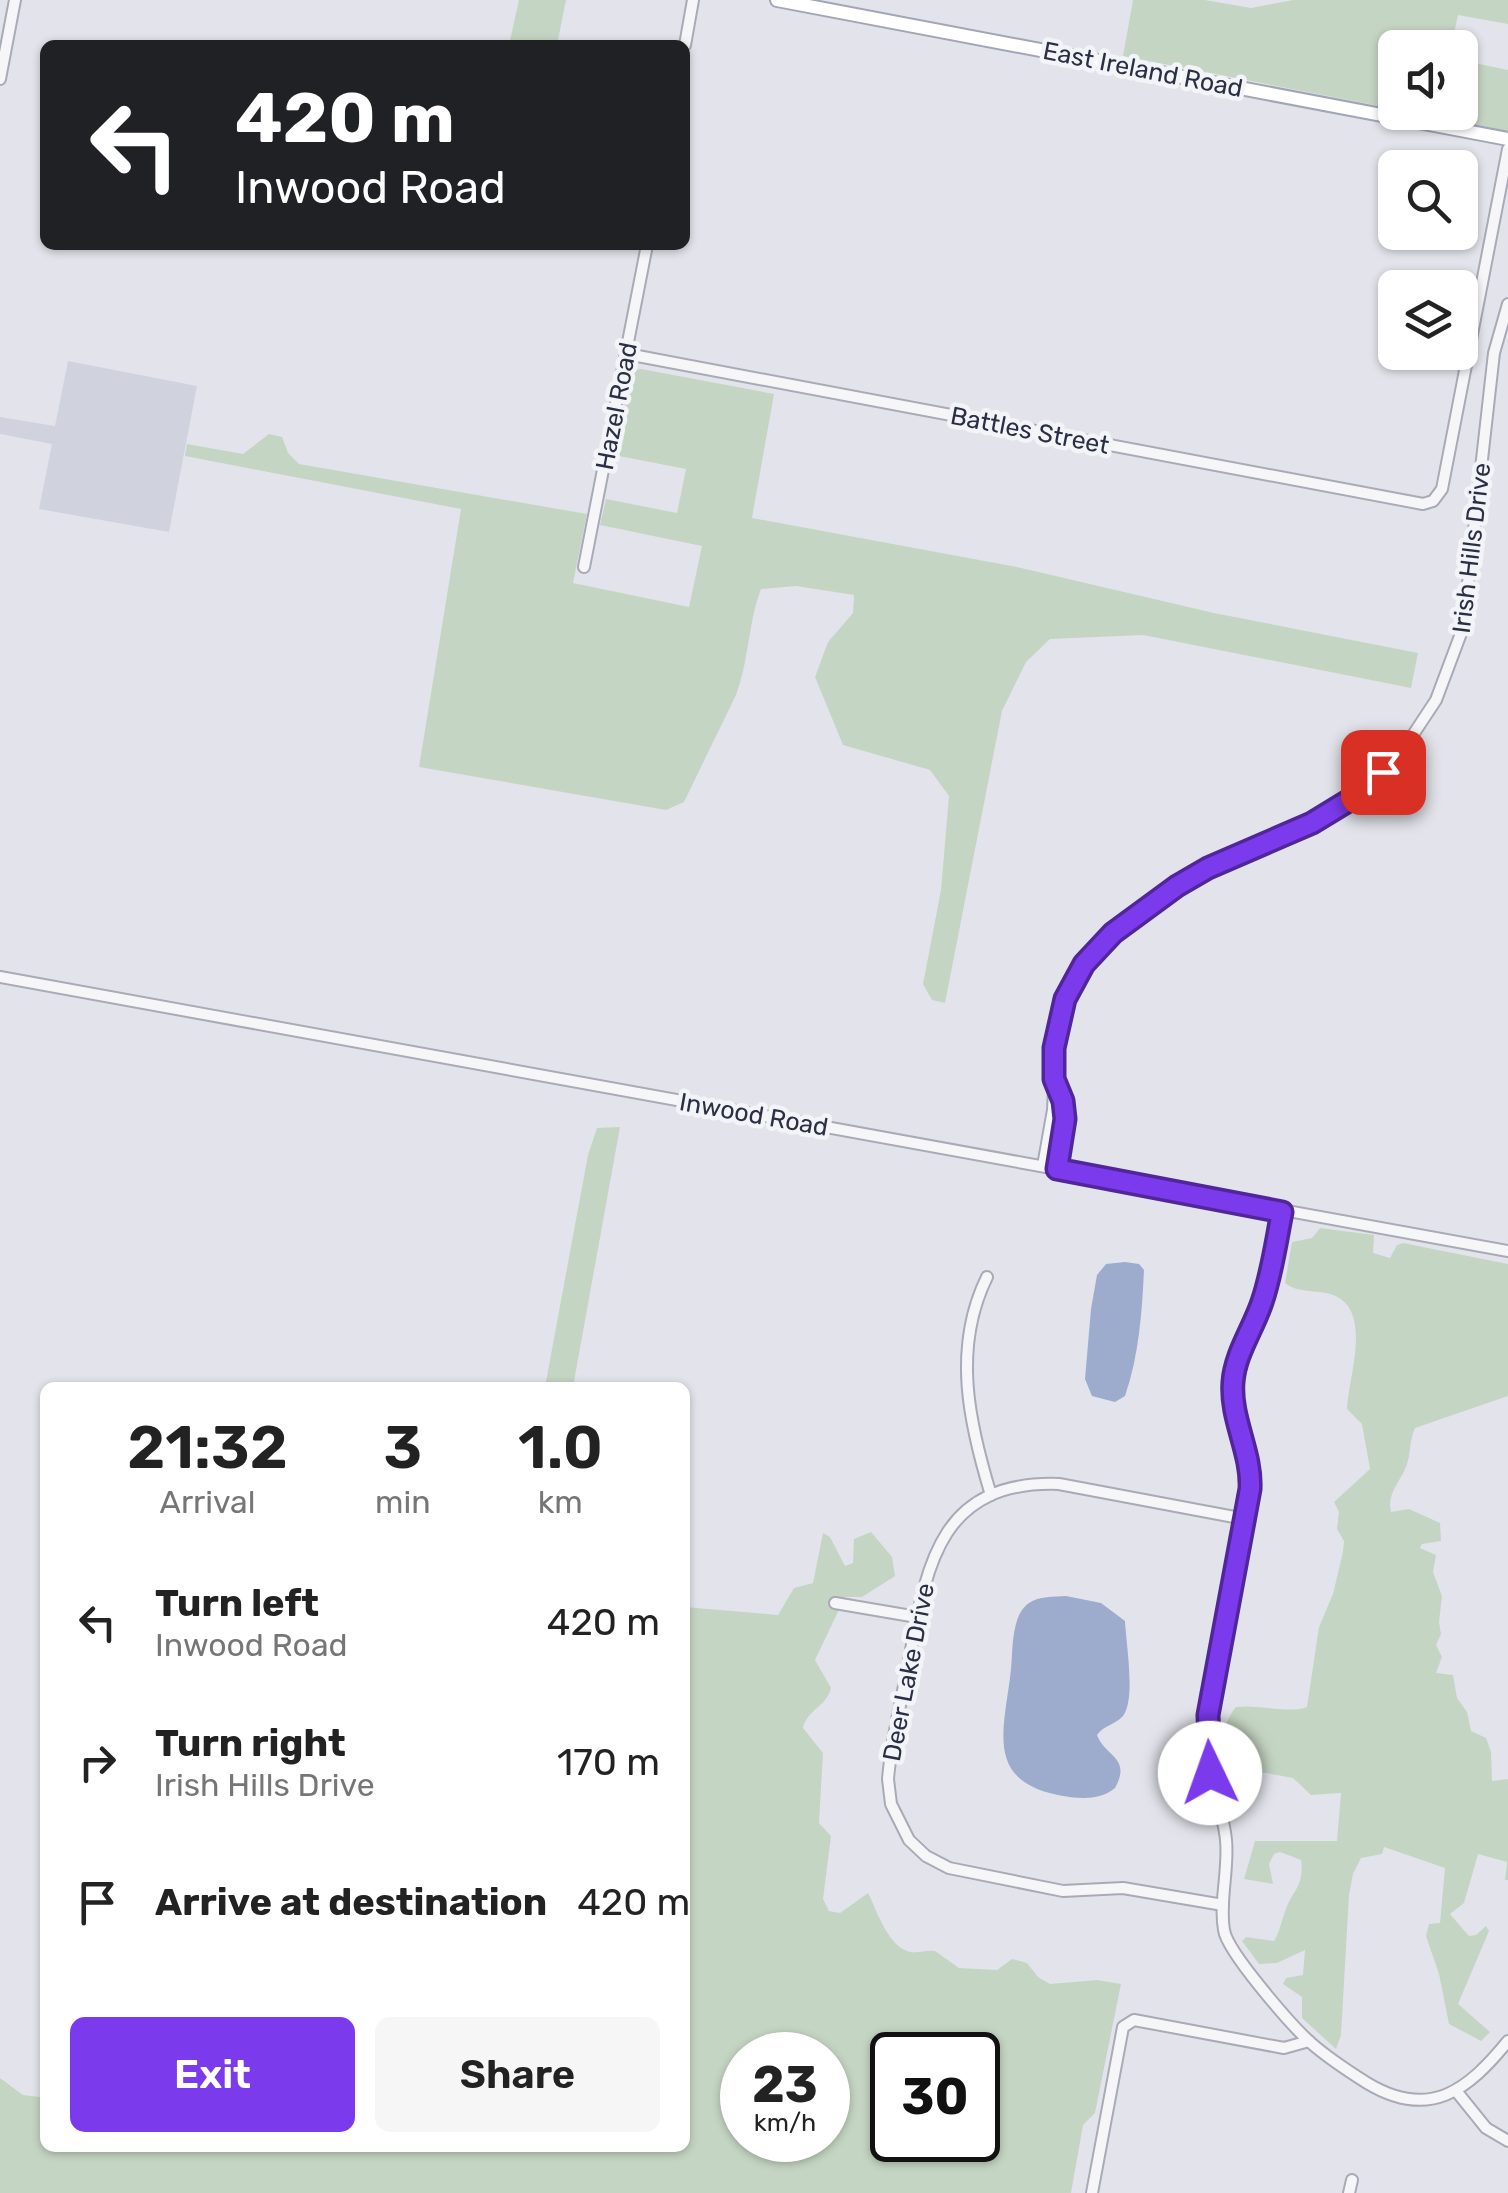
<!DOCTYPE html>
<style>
:root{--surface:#fff;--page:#f6f6f6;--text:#222;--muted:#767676;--accent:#7c3aed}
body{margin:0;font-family:Rubik,sans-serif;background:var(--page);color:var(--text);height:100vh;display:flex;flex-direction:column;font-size:38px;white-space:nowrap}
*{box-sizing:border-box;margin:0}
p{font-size:32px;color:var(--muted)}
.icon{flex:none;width:55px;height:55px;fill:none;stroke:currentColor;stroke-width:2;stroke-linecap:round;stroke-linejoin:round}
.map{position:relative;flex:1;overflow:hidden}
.drawer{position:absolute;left:40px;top:1382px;width:650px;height:770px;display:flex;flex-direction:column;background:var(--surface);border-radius:15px;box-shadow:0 2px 8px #0004}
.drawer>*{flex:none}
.guide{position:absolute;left:40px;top:40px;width:650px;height:210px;border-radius:15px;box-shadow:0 2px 8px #0004;background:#202124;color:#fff;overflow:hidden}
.fabs{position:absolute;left:1378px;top:30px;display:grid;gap:20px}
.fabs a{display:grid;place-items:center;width:100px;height:100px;border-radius:15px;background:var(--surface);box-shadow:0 2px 8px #0004;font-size:50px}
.speed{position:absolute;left:720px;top:2032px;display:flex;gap:20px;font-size:50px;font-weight:700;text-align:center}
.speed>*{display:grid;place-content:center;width:130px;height:130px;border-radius:50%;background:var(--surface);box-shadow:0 2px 8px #0004;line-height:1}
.speed small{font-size:25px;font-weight:400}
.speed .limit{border:5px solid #111;border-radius:15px;background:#fff;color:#111}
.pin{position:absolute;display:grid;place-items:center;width:85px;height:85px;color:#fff;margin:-42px;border-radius:20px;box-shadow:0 5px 15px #0006}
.me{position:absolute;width:110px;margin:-55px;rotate:357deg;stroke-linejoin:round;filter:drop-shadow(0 0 8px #0008)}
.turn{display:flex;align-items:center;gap:35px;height:210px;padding:0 30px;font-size:45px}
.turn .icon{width:130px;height:130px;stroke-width:2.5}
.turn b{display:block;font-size:70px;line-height:85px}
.eta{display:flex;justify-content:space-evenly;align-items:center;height:170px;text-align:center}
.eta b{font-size:60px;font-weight:600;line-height:70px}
.cta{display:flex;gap:20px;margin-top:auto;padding:20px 30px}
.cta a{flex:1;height:115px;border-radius:15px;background:var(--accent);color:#fff;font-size:40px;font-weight:600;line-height:115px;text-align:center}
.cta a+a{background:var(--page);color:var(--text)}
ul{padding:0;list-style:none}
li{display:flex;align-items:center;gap:30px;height:140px;padding:0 30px}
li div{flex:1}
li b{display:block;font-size:38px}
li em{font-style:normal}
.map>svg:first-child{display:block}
</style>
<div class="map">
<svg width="1508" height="2193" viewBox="0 0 1508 2193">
<rect width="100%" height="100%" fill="#e3e4eb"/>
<polygon fill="#d0d3dd" points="68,361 197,386 169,532 39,509 52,444 0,434 0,417 55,426"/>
<g fill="#c5d5c3" fill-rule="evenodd">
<polygon points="519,0 566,0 557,45 509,45"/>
<polygon points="1133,0 1205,0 1251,8 1293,0 1508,0 1508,24 1458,15 1451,47 1395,48 1395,109 1123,56"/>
<polygon points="1460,60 1508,70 1508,131 1414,113 1460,112"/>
<path d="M 641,369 L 774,394 L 752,518 L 1017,567 L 1214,613 L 1418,653 L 1411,688 L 1143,635 L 1050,639 L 1026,662 L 1002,711 L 945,1003 L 932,1000 L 923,984 L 941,890 L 949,796 L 930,770 L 843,745 L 815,677 L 828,642 L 853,613 L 854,595 L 796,586 L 761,589 C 748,623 749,661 736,695 L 684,802 L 666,810 L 419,767 L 461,509 L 185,456 L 187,444 L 243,454 L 269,434 L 282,437 L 288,453 L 299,464 L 587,514 L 573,583 L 689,607 L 702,546 L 600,525 L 606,499 L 677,513 L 686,469 L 614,455 L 630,371 Z"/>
<polygon points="620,1127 573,1387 545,1387 588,1155 597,1128"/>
<path d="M 1320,1228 L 1374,1235 L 1373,1253 L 1390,1258 L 1397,1245 L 1403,1243 L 1508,1264 L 1508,1396 L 1415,1428 C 1409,1441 1411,1455 1406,1467 C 1399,1484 1387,1493 1391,1512 L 1409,1509 L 1440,1523 L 1441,1541 L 1422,1544 L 1420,1548 L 1436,1555 L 1433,1572 L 1442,1596 L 1439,1622 L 1441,1634 L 1436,1645 L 1442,1657 L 1436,1673 L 1453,1675 L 1457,1698 L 1467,1712 L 1471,1731 L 1486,1738 L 1491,1752 L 1492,1781 L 1508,1779 L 1508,1880 L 1505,1880 L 1507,1862 L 1478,1854 L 1464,1903 L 1450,1914 L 1469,1936 L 1476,1935 L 1486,1926 L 1489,1931 L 1458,2004 L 1490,2032 L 1481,2041 L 1449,2024 L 1439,1974 L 1426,1936 L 1429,1924 L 1440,1923 L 1445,1868 L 1384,1847 L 1382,1854 L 1361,1858 L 1353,1874 L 1349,1895 L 1341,2035 L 1336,2049 L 1302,2018 L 1302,1997 L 1283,1984 L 1286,1978 L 1303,1975 L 1305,1950 L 1277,1963 L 1259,1964 L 1242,1941 L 1246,1937 L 1274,1941 C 1281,1929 1281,1921 1286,1909 C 1294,1888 1304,1887 1301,1860 L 1280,1852 L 1274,1854 L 1269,1864 L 1273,1884 L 1244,1879 L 1255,1841 L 1337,1841 L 1341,1793 L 1311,1795 L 1293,1778 L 1224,1765 C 1223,1743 1221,1725 1236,1707 C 1257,1704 1290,1714 1307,1707 L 1319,1627 L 1333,1594 L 1343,1552 L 1344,1541 L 1337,1529 L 1339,1512 L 1334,1502 L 1370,1469 L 1362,1424 L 1347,1409 C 1348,1377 1375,1307 1330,1294 C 1315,1290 1298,1293 1285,1283 L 1292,1242 L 1312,1238 Z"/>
<path d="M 871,1532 L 892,1557 L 895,1576 L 862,1597 L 845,1597 L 815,1660 L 831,1688 C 827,1706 807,1710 803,1728 L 823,1753 L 819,1823 L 831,1836 L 823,1899 L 829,1911 L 840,1913 L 868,1893 C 877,1911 889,1949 911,1952 C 919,1953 926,1950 935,1951 L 959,1968 L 997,1970 L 1012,1959 L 1027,1963 L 1038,1977 L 1050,1984 L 1097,1980 L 1121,1984 L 1095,2113 L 1083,2125 L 1071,2193 L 0,2193 L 0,2078 L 23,2095 L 40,2097 L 45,2087 L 45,2148 L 685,2148 L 685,1607 L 778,1615 L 794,1588 L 813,1583 L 823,1533 L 830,1537 L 845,1566 L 853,1563 L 854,1539 ZM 742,2055 L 828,2055 L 828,2140 L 742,2140 ZM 892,2055 L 978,2055 L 978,2140 L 892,2140 Z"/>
</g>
<g fill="#9dabcc">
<path d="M 1125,1262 L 1139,1264 L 1144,1270 C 1142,1312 1139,1355 1125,1396 L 1115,1402 L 1092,1396 L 1085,1379 L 1091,1309 L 1097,1275 L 1106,1264 Z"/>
<path d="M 1066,1596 L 1101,1603 L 1125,1621 C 1126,1643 1136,1699 1123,1716 C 1115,1725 1104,1725 1097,1735 C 1105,1757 1132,1757 1115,1788 C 1101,1800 1081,1799 1063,1796 C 982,1782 1005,1728 1011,1669 C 1013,1650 1011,1615 1029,1603 C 1039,1596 1054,1597 1066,1596 Z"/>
</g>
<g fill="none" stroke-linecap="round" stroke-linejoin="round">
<g stroke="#a8aab6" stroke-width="14">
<g id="minor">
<polyline points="685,45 693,0"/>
<polyline points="0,79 15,0"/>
<polyline points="627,354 1423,504 1433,501 1442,489 1508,149"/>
<polyline points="584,567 647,245"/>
<polyline points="0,977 1508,1251"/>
<polyline points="1057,1087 1065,1119 1057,1169"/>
<polyline points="1043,1166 1053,1110 1057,1024 1070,987 1083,964 1113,933 1177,886 1208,868 1312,823 1353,798 1401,753 1436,700 1463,628 1494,353 1508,304"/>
<path d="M 1282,1211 C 1276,1242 1272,1273 1262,1302 C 1253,1329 1235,1354 1233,1382 C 1231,1419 1251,1452 1250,1489 C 1243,1546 1229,1604 1218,1661 C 1213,1690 1205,1720 1207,1751 C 1209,1782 1223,1809 1226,1840 C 1229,1870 1219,1901 1224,1930 C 1227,1952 1293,2027 1311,2043 C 1328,2058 1348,2071 1367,2083 C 1430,2121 1468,2090 1508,2041"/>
<path d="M 987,1277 C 952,1348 969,1423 991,1495"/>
<polyline points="835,1603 917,1617"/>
<path d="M 1223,1905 L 1123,1888 L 1063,1891 L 949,1868 L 926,1856 L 909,1840 L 891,1804 L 888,1779 C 891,1741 901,1703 908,1666 C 926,1570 936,1480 1059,1484 L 1245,1519"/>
<polyline points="1457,2092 1486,2128 1508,2141"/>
<polyline points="1092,2193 1123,2027 1134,2020 1284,2048 1309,2041"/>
<polyline points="1349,2193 1352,2180"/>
</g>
</g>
<g stroke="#a1a6b7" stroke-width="16">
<polyline id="major" points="777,0 1508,139"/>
</g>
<use href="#minor" stroke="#f6f6f9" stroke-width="10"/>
<use href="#major" stroke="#fff" stroke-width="12"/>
</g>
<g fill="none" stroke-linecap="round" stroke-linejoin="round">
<g stroke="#51269a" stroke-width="25">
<path id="route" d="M 1210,1773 L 1208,1715 L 1250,1489 C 1252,1452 1230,1419 1233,1382 C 1235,1354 1253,1329 1262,1302 C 1272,1273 1276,1242 1282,1212 L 1057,1169 L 1065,1119 L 1063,1101 L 1054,1079 L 1054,1048 L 1065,999 L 1084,964 L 1113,933 L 1177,886 L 1208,868 L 1312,823 L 1353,798 L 1383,772"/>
</g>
<use href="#route" stroke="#7c3aed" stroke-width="18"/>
</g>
<g text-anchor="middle" stroke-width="9" stroke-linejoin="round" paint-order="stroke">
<g font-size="25" fill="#2a2f44" stroke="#f2f4f8">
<text transform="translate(1143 69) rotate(11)" y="9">East Ireland Road</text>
<text transform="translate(616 406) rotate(-79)" y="9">Hazel Road</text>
<text transform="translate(1030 430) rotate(11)" y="9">Battles Street</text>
<text transform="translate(1471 548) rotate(-83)" y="9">Irish Hills Drive</text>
<text transform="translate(754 1114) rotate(10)" y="9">Inwood Road</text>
<text transform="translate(908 1672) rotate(-79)" y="9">Deer Lake Drive</text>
</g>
</g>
</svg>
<div class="fabs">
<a><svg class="icon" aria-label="sound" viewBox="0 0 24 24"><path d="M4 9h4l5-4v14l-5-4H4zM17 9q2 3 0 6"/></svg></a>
<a><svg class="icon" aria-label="search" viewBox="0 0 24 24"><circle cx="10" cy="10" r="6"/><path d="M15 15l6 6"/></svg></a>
<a><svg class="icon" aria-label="layers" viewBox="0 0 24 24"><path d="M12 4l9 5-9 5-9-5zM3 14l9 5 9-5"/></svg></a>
</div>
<div class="speed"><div>23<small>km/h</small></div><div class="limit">30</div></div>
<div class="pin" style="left:1383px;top:772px;background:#d93025"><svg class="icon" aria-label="arrive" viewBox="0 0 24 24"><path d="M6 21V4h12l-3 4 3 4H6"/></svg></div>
<svg class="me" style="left:1210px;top:1773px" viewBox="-20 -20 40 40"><circle r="19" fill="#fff"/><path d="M0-13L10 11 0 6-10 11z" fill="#7c3aed"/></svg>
<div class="guide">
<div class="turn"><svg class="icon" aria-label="left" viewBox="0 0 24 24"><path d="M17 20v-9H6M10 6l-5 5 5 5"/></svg><div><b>420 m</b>Inwood Road</div></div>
</div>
<section class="drawer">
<div class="eta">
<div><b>21:32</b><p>Arrival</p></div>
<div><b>3</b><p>min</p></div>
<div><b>1.0</b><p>km</p></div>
</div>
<ul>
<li><svg class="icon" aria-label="left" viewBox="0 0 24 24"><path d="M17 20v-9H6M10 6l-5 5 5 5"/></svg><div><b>Turn left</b><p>Inwood Road</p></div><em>420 m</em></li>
<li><svg class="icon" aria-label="right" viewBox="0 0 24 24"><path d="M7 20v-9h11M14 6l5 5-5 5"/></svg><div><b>Turn right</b><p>Irish Hills Drive</p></div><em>170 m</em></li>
<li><svg class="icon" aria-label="arrive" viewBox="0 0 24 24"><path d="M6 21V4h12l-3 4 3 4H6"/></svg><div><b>Arrive at destination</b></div><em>420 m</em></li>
</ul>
<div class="cta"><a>Exit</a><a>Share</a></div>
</section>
</div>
